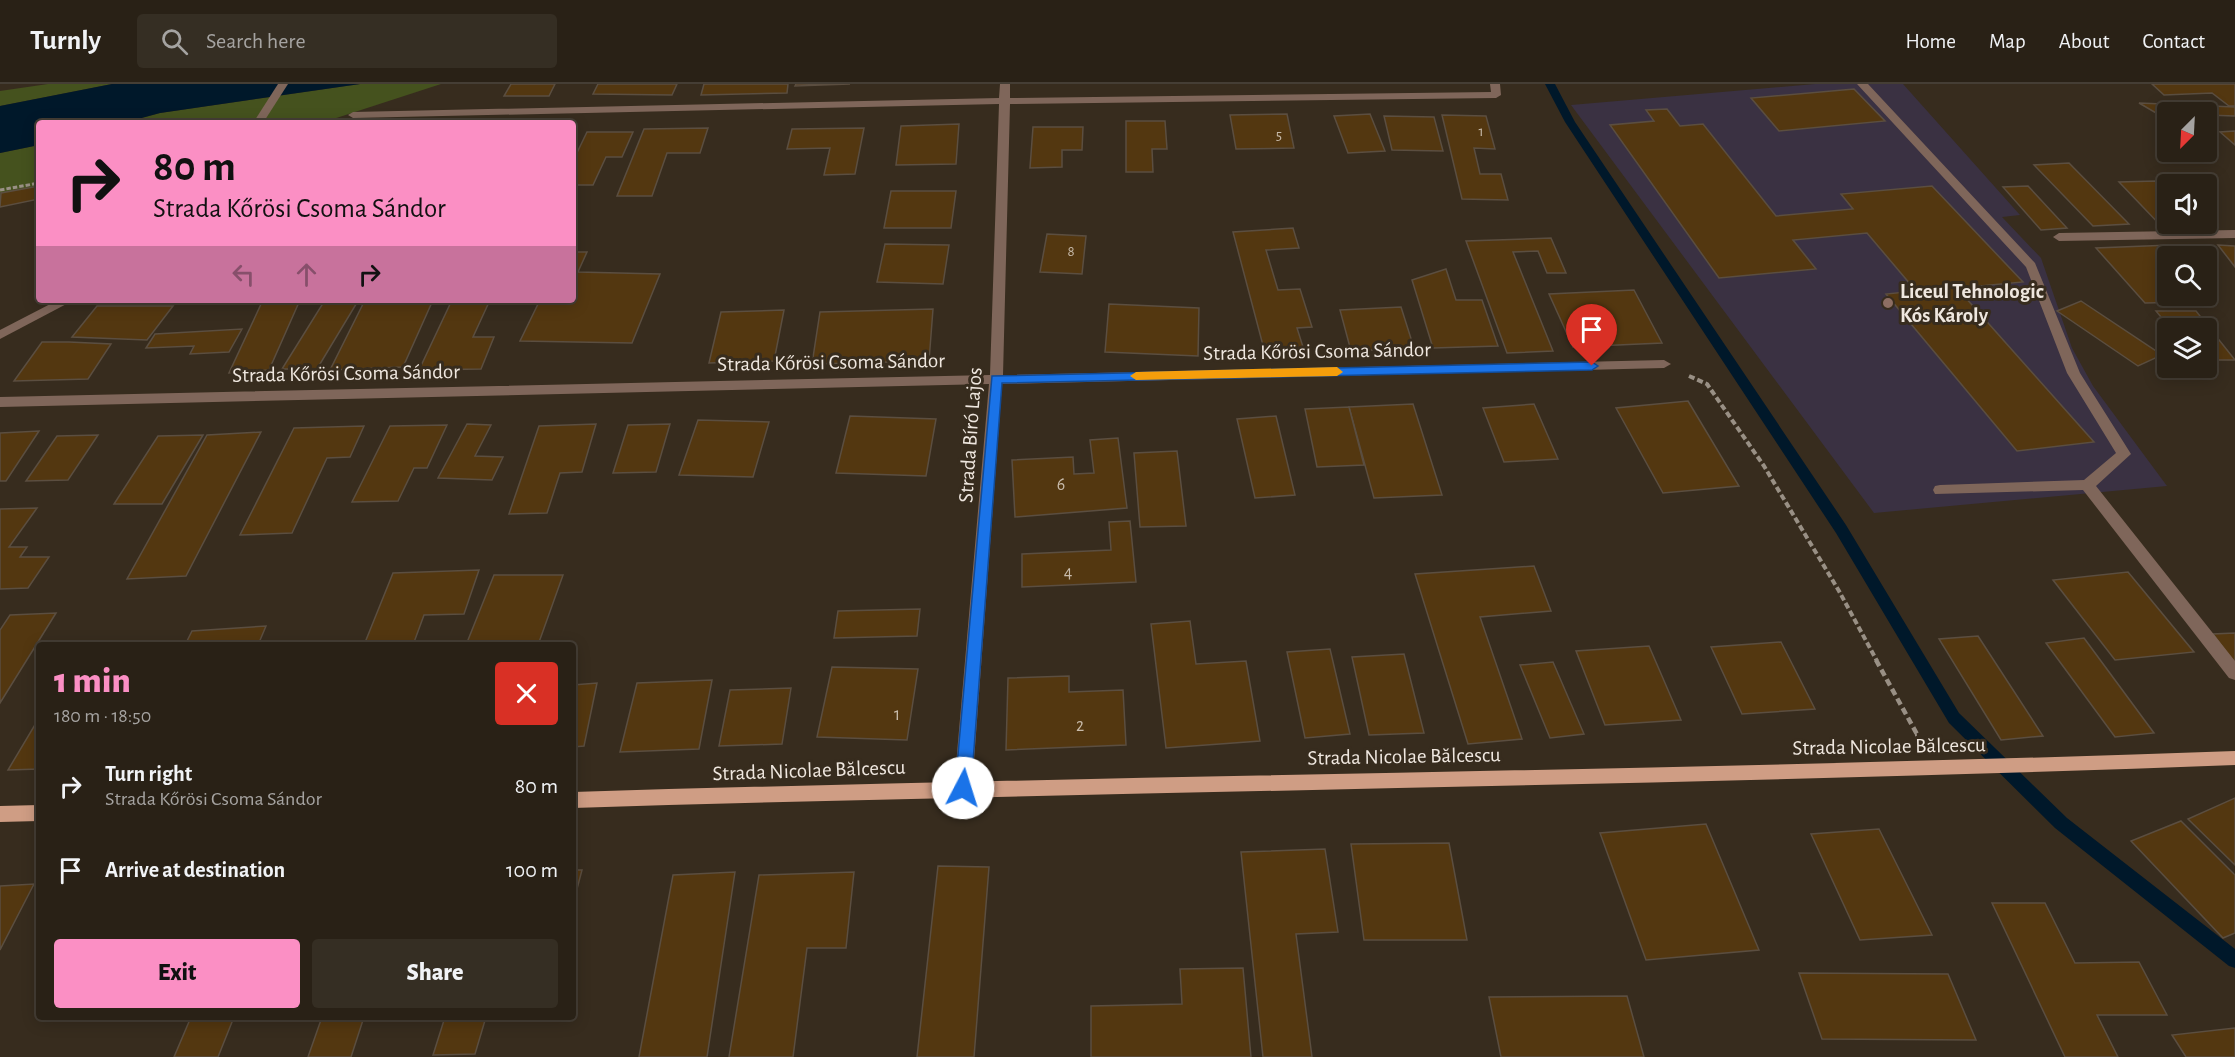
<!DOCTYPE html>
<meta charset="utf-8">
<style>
:root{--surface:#292116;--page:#352e23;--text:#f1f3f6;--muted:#a5a3a1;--line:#453e35;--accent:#fb8fc4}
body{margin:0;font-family:"Alegreya Sans",sans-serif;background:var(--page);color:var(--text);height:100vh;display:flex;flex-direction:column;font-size:22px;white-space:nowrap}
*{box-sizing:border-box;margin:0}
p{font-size:20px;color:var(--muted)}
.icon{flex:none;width:33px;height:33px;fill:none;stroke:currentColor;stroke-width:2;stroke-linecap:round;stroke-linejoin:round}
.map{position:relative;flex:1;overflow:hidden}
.sheet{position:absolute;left:36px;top:558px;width:540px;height:378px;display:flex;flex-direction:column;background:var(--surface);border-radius:6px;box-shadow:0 3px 15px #0003,0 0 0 2px var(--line)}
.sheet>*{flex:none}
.guide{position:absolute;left:36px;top:36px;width:540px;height:183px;border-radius:6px;box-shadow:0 3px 15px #0003,0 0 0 2px var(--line);background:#fb8fc4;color:#111;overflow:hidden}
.needle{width:39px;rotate:204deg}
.buttons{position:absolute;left:2157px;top:18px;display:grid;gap:12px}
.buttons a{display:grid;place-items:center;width:60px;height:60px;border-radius:6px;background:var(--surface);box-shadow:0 3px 15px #0003,0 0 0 2px var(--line);font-size:30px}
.pin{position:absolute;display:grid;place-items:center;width:51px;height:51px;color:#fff;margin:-62px -26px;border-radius:50% 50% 50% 0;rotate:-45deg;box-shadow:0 0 6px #0007}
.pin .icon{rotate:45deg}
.me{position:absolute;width:66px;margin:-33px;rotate:5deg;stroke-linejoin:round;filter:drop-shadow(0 0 4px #0008)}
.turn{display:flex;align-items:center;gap:21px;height:126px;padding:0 18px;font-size:27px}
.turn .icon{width:78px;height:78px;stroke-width:2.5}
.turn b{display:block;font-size:42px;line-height:51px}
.lanes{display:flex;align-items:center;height:57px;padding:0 18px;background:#0003;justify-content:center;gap:30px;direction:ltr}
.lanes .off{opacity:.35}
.round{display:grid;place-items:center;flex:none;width:63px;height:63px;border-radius:6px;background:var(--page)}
.head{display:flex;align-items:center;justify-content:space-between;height:102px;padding:0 18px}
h1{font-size:36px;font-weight:800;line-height:45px;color:var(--accent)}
.action{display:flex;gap:12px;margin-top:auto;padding:12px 18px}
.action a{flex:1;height:69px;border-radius:6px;background:var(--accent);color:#111;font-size:24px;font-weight:800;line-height:69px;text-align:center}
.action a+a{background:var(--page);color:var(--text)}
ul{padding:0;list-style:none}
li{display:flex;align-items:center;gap:18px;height:84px;padding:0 18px}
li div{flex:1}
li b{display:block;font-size:22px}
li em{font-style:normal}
header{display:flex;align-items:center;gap:36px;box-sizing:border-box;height:84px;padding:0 30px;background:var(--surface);border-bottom:2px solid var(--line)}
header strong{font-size:28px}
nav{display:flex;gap:33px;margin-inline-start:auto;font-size:21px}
.search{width:420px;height:54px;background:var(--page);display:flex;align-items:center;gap:15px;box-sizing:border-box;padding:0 21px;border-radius:6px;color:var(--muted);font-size:22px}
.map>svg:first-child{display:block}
</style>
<header>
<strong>Turnly</strong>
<div class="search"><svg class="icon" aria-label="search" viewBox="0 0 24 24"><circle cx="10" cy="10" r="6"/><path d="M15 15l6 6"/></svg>Search here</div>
<nav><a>Home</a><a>Map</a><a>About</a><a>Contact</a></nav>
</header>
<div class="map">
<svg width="2235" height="973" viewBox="0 0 2235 973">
<rect width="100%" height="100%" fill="#372c1e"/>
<polygon fill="#3a3142" points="1815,0 1903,0 2020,131 2002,133 2041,174 2072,264 2093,302 2167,402 1874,429 1571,21"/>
<g fill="#45521e">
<polygon points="48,0 112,0 0,22 0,7"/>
<polygon points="360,0 441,0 321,39 123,39 160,29"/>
<polygon points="39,61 39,112 0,121 0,69"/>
</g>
<polygon fill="#00182a" points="112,0 360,0 160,29 123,39 39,39 39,61 0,69 0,22"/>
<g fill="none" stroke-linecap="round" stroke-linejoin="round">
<polygon fill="#00182a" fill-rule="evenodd" points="1545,0 1555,0 1575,38 1846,441 1959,629 2067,734 2235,865 2235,884 2229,882 2055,744 1949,639 1836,449 1565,38"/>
</g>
<g fill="#533710" stroke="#5b4e40" stroke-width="1.5">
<polygon points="511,0 555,0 549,12 504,12"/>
<polygon points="598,0 677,0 672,11 593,10"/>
<polygon points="704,0 788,0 787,9 701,11"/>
<polygon points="796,0 850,0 795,2"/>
<polygon points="2152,0 2235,0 2235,22 2229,22 2212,9 2164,11"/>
<polygon points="1854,5 1885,37 1779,47 1751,14"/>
<polygon points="2139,19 2235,23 2235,32 2206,31 2206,28 2168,28 2168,36"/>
<polygon points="1667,25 1680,42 1703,40 1776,132 1853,125 1841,110 1932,102 2023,198 1957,204 2094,358 2017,367 1886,210 1916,207 1867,149 1793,156 1816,185 1719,194 1610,41 1654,37 1646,26"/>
<polygon points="1287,30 1294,64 1236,65 1230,31"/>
<polygon points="1370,30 1385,67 1348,69 1334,32"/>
<polygon points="1442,31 1486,32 1495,65 1474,64 1480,90 1501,90 1508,116 1462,115"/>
<polygon points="1384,32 1434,33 1443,67 1392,66"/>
<polygon points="1126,37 1165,37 1167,65 1152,65 1153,88 1126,88"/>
<polygon points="959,40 956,80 896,81 901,42"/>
<polygon points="1033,43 1083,43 1082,66 1062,66 1062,83 1030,84"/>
<polygon points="708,44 700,69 667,69 652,112 617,112 644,45"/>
<polygon points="864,44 855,90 824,91 830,64 787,65 792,45"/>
<polygon points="2235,47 2235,61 2220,48"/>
<polygon points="587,48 633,48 622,73 606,73 593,101 573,101 573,77"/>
<polygon points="2069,79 2129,140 2093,142 2034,81"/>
<polygon points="2156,97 2168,109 2168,140 2197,140 2201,144 2164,145 2119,98"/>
<polygon points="39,102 39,115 0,123 1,109"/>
<polygon points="2028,102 2067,144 2041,146 2003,103"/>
<polygon points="891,107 956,107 951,144 884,144"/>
<polygon points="1293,144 1299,164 1266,166 1278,206 1300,205 1312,243 1297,244 1304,266 1265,269 1233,148"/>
<polygon points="1047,150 1086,152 1082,190 1040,188"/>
<polygon points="1551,154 1566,189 1547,189 1538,167 1513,168 1553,267 1507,269 1466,157"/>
<polygon points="885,160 949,161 943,200 877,198"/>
<polygon points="2171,161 2182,172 2168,172 2168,188 2160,188 2168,197 2168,212 2181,212 2187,218 2145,219 2096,164"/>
<polygon points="2218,161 2235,162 2235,183"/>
<polygon points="573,168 587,168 578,188 660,190 632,259 520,257 540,216 573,216"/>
<polygon points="1446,185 1456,216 1482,216 1498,262 1433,264 1412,196"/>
<polygon points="1634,206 1662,259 1573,263 1549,210"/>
<polygon points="300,216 269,286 229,289 262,218"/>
<polygon points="325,216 358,217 317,285 282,285"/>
<polygon points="365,216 433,216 403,283 330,286"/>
<polygon points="452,216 490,216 473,253 494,253 481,285 419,286"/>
<polygon points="2081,217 2162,271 2138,282 2057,227"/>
<polygon points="1109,220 1199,224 1198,272 1105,268"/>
<polygon points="97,222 173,222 147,256 72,253"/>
<polygon points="1401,223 1414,264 1351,267 1340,226"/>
<polygon points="933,225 929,277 812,280 820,228"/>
<polygon points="784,226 774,277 709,279 721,228"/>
<polygon points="2156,227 2196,227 2235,276 2206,276 2206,244 2170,244"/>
<polygon points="242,245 229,268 190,270 194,262 146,264 155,250"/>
<polygon points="42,258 69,258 111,260 88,295 14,297"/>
<polygon points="1688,317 1739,402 1663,409 1616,324"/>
<polygon points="1413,320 1442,411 1374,414 1349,323"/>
<polygon points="1534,320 1558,375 1504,378 1483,324"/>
<polygon points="1349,323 1364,381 1317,383 1305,325"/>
<polygon points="850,332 936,335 926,392 836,389"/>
<polygon points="1276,332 1295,411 1255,414 1237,335"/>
<polygon points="698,336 769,338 753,393 679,391"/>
<polygon points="467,340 491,341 475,372 503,373 492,396 438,394"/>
<polygon points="596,340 582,388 560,389 547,429 509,430 539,342"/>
<polygon points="670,340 656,388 613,389 628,341"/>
<polygon points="447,341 427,384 414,384 398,417 352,418 390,342"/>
<polygon points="364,342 350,373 327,374 292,449 240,451 294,344"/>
<polygon points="39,347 6,397 0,397 0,349"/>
<polygon points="261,348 186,492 127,495 207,351"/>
<polygon points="98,351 68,396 26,397 57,352"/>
<polygon points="203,351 162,420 114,420 158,352"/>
<polygon points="1118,354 1127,424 1015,433 1012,376 1073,373 1074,390 1094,389 1090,356"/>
<polygon points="1177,367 1186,442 1140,443 1134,369"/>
<polygon points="37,424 9,463 27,463 20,473 49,473 28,504 0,505 0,425"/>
<polygon points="1130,437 1136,498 1022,503 1022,470 1111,466 1109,438"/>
<polygon points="1534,482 1551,527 1480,533 1522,655 1468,660 1415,490"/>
<polygon points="479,486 464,530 424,531 413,561 364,561 393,489"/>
<polygon points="2128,488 2194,568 2115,576 2053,496"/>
<polygon points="494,491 563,491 538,561 466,561"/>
<polygon points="920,525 917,552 834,554 838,527"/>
<polygon points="56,529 0,619 0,546 10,531"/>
<polygon points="1190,537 1196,580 1246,577 1260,657 1166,664 1151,540"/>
<polygon points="266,542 258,561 185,561 192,547"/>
<polygon points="2235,549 2235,580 2213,550"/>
<polygon points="1978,552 2043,652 2001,656 1939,555"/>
<polygon points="2084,554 2154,649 2115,653 2046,559"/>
<polygon points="1781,558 1815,625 1742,630 1711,563"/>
<polygon points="1649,562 1681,636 1605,641 1576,567"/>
<polygon points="1330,565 1350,650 1305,654 1287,568"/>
<polygon points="1404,570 1424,649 1369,651 1352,573"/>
<polygon points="1553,578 1584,650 1550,654 1520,581"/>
<polygon points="832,583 918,585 907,656 817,653"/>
<polygon points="1069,592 1069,608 1123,606 1126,661 1006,666 1008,594"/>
<polygon points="712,596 699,665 620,668 637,599"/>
<polygon points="597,599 584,662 573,663 573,601"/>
<polygon points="791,604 782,660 719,662 730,606"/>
<polygon points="39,634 39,685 8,686"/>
<polygon points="2235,714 2235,781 2188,735"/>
<polygon points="2181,737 2235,791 2235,849 2223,854 2131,757"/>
<polygon points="1706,740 1759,866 1646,876 1600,749"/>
<polygon points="1879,745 1932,851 1860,856 1811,750"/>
<polygon points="1449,759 1467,856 1364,856 1351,760"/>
<polygon points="1325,765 1338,848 1296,850 1312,973 1263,973 1241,768"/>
<polygon points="938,782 989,783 974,973 917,973"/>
<polygon points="573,786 582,786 573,820"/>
<polygon points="735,788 707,973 639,973 673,791"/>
<polygon points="854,788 846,864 807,864 793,973 729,973 759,791"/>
<polygon points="34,800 0,866 0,802"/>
<polygon points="1992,819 2045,819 2075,879 2139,878 2167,931 2097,931 2118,973 2065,973"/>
<polygon points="1243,884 1251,973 1091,973 1091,922 1182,920 1180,885"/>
<polygon points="1799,889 1948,890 1976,956 1822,955"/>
<polygon points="1627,912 1644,973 1501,973 1489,913"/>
<polygon points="112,933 183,933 110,937"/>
<polygon points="191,933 234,933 218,973 174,973"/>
<polygon points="322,933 364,933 351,973 308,973"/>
<polygon points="445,933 486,933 475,970 433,971"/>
<polygon points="2235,944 2235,973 2186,973 2172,951"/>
</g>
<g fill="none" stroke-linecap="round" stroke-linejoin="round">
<polyline stroke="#999085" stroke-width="3" stroke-dasharray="4.5 2" stroke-linecap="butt" points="0,106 39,99"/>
<polyline stroke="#999085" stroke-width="4" stroke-dasharray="6 3" stroke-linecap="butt" points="1689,292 1707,300 1764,382 1839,507 1877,577"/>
<polyline stroke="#999085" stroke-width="4.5" stroke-dasharray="7 4" stroke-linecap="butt" points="1876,576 1918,652 1915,652"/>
<g fill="#7f665a" fill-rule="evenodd">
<polygon points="278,0 288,0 263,39 253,39"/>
<polygon points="1000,0 1010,0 1010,14 1491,8 1490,0 1500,0 1501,11 1496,14 1010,20 1003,291 1664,276 1671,280 1664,284 1002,300 972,704 969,709 963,712 957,709 954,704 989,300 0,323 0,313 990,291 999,20 353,34 348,31 353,28 999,14"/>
<polygon points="1857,0 1868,0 2035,179 2080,289 2131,370 2096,402 2235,577 2235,596 2229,594 2083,406 1935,410 1933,406 1935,402 1940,401 2084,396 2116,369 2067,289 2026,183"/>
<polygon points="2235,146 2235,154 2059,157 2053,153 2059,149"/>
<polygon points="58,216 74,216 0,255 0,246"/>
</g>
<g fill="#cf9d84" fill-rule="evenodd">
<path d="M 2235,667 L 2235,681 C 1681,702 1127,707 573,724 L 573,708 C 1127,691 1681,687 2235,667 Z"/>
<polygon points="39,721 39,737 0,738 0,722"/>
</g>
</g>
<polygon fill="#1a73e8" stroke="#114b97" stroke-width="1.5" points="1592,278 1598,282 1592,286 1002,299 971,704 968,709 957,709 955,704 992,292"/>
<polygon fill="#f59e0b" points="1337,283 1343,288 1337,292 1136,296 1130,292 1136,288"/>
<circle fill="#8d6e63" stroke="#372c1e" stroke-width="2" cx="1888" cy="219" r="6"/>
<g text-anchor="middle" stroke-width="6" stroke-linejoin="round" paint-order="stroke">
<g font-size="15" fill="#c8bbab">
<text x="1481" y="52">1</text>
<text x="1279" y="56">5</text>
<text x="1071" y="172">8</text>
</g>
<g font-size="18" fill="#c8bbab">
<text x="1061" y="406">6</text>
<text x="1068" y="494">4</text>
<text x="897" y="636">1</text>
<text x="1080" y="647">2</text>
</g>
<g font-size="21" font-weight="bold" fill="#efe7df" stroke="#372c1e" text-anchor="start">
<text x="1900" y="214">Liceul Tehnologic<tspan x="1900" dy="24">Kós Károly</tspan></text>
</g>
<g font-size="21" fill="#efe7df" stroke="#372c1e">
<text transform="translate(1317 267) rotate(-1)" y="7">Strada Kőrösi Csoma Sándor</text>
<text transform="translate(831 278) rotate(-1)" y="7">Strada Kőrösi Csoma Sándor</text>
<text transform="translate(346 289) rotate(-1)" y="7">Strada Kőrösi Csoma Sándor</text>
<text transform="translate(970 351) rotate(-86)" y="7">Strada Bíró Lajos</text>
<text transform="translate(1889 662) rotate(-1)" y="7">Strada Nicolae Bălcescu</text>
<text transform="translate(1404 672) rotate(-1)" y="7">Strada Nicolae Bălcescu</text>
<text transform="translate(809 686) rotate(-2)" y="7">Strada Nicolae Bălcescu</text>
</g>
</g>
</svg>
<div class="buttons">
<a><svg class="needle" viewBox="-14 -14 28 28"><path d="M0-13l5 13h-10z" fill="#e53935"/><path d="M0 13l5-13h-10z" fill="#a5a3a1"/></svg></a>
<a><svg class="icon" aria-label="sound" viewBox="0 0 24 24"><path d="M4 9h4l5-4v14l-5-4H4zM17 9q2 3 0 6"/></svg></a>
<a><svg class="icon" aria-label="search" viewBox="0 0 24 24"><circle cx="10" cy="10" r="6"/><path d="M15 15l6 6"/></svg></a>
<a><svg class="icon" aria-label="layers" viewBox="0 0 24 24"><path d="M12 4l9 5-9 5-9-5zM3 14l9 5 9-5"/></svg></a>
</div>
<div class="pin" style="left:1592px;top:282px;background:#d93025"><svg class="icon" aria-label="arrive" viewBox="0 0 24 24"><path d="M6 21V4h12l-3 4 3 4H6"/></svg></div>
<svg class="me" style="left:963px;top:704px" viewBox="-20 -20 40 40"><circle r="19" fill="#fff"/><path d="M0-13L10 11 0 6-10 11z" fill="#1a73e8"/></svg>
<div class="guide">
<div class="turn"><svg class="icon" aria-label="right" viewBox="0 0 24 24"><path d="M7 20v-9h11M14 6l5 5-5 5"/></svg><div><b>80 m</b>Strada Kőrösi Csoma Sándor</div></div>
<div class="lanes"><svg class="icon off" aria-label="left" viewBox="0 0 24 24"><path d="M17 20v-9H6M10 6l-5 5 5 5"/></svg><svg class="icon off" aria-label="ahead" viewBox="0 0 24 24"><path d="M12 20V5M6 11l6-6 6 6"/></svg><svg class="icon" aria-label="right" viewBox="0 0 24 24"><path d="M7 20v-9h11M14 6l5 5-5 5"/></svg></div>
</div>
<section class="sheet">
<div class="head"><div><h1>1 min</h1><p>180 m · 18:50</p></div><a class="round" style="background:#d93025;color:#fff"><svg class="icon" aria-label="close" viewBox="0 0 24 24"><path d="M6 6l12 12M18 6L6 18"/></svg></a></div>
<ul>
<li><svg class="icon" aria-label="right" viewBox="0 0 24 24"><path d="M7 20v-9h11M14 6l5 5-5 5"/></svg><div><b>Turn right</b><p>Strada Kőrösi Csoma Sándor</p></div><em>80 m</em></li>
<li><svg class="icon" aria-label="arrive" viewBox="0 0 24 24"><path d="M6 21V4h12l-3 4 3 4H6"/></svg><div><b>Arrive at destination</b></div><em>100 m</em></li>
</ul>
<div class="action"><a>Exit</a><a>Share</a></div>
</section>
</div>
